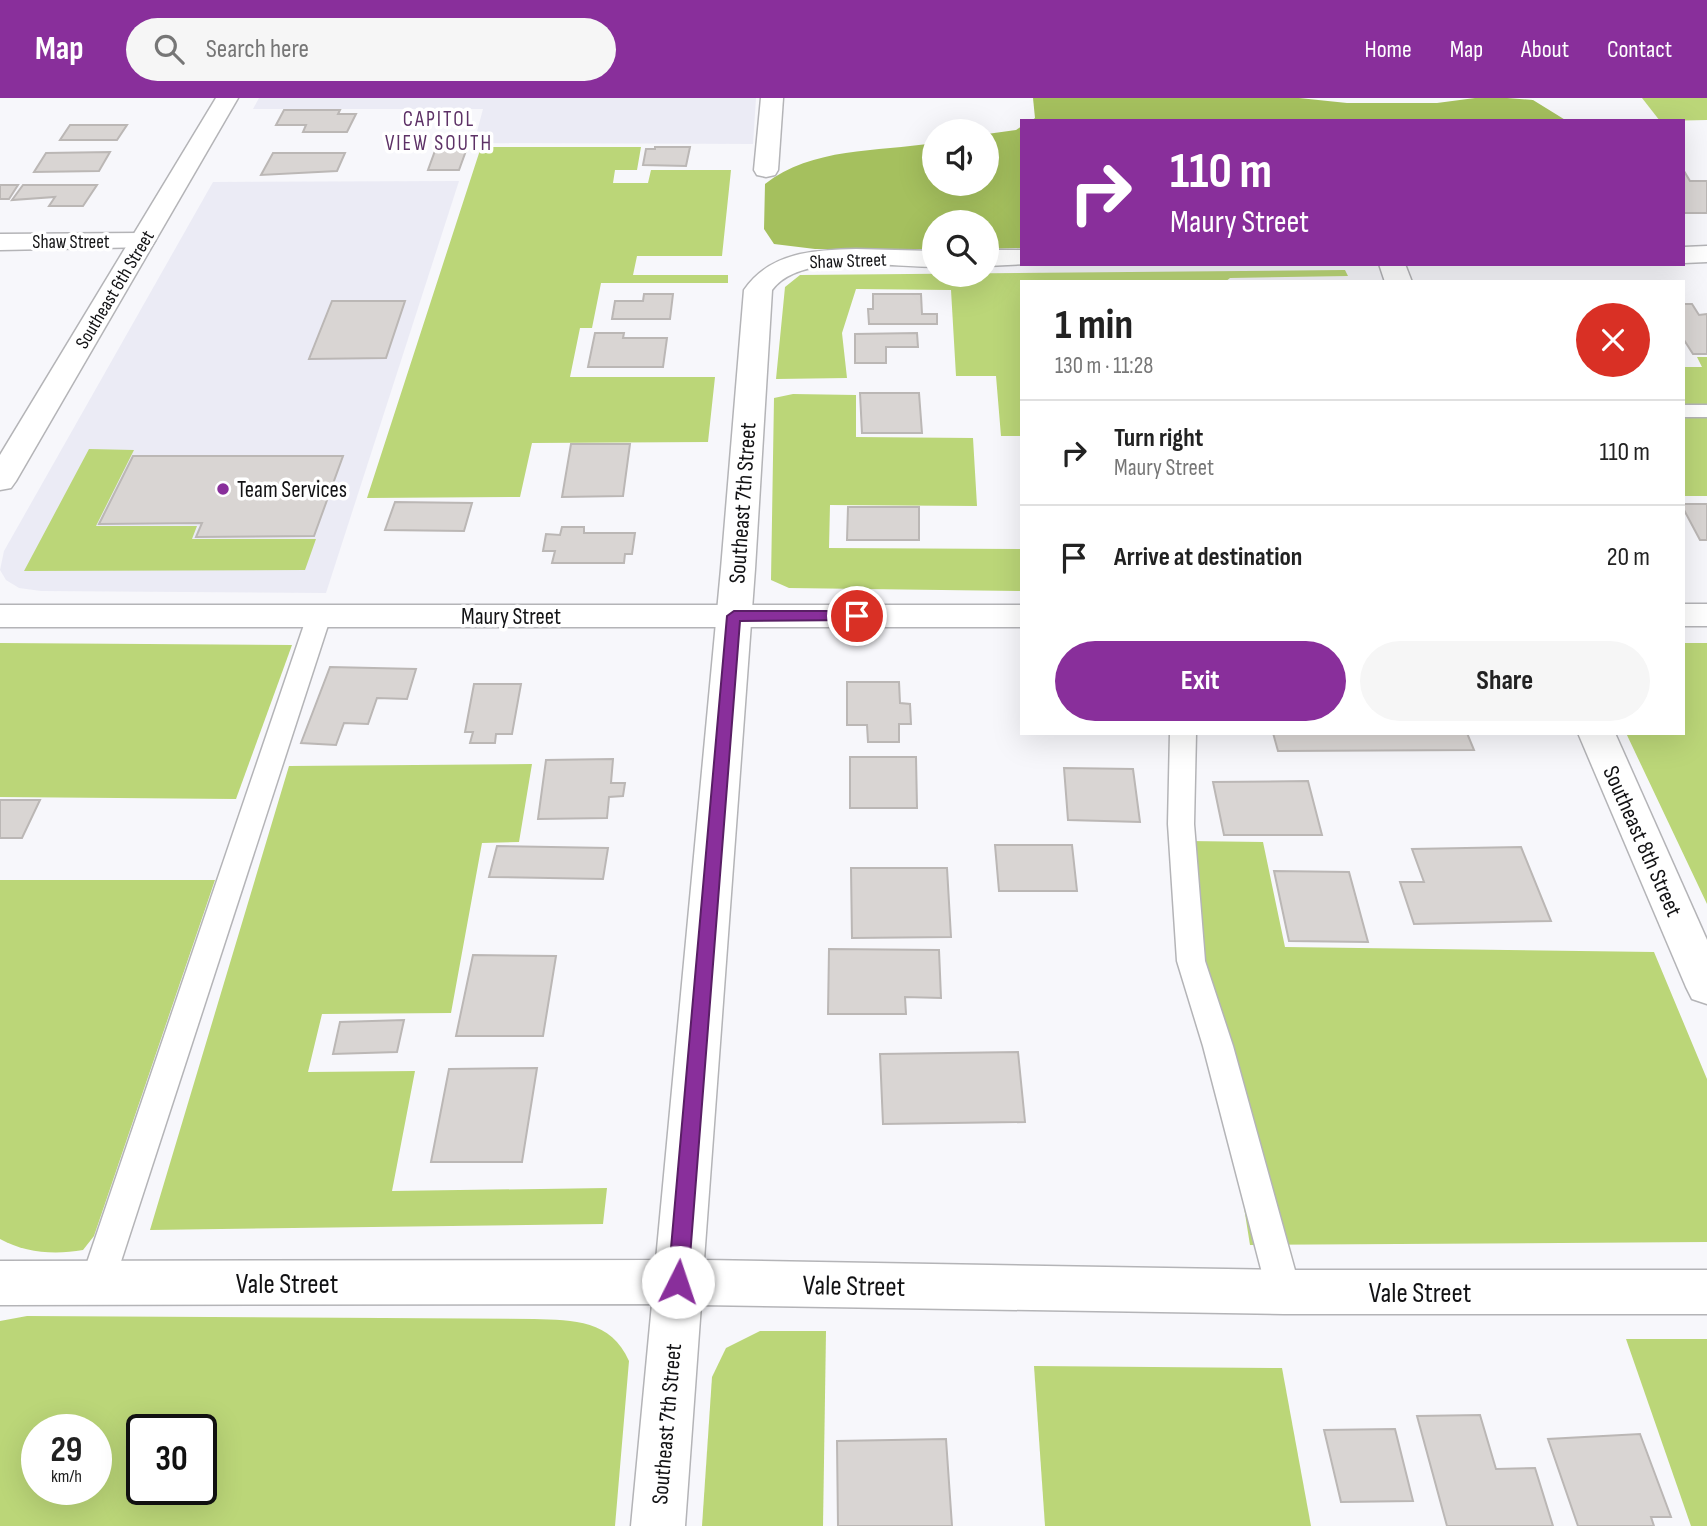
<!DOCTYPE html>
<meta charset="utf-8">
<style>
:root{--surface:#fff;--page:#f6f6f6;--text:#222;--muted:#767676;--line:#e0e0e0;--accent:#892f9b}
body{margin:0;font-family:"Sofia Sans Condensed",sans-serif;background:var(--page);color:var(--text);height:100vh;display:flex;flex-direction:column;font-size:26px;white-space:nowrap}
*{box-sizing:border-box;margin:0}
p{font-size:23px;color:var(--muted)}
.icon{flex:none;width:38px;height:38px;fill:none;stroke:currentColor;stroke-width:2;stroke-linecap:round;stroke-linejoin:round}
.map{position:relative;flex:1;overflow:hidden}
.panel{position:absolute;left:1020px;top:182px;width:665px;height:455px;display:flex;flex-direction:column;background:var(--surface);border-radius:0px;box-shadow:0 7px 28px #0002}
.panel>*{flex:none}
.banner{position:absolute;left:1020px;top:21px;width:665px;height:147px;border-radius:0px;box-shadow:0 7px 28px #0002;background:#892f9b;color:#fff;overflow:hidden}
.buttons{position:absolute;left:922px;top:21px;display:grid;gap:14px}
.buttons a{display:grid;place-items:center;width:77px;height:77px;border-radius:50%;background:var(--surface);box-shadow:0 7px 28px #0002;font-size:35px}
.speed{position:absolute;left:21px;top:1316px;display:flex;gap:14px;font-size:35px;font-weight:700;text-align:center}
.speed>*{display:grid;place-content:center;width:91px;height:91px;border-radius:50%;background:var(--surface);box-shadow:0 7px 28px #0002;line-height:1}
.speed small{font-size:18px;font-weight:400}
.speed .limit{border:4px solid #111;border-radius:10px;background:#fff;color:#111}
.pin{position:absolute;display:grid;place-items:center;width:60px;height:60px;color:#fff;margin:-30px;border:4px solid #fff;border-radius:50%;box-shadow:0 2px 7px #0007}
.me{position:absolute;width:77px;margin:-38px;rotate:4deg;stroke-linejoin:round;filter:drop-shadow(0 0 5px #0008)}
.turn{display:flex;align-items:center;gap:24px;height:147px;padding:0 35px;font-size:32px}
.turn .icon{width:91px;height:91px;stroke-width:2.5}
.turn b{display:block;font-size:49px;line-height:60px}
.round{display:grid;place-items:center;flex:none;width:74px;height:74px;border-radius:37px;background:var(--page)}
.head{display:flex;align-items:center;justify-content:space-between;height:119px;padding:0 35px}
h1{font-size:42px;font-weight:700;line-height:52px}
.action{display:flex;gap:14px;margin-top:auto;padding:14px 35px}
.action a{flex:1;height:80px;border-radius:42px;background:var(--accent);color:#fff;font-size:28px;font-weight:700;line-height:80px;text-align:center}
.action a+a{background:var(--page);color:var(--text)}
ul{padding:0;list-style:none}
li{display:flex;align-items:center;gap:21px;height:105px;padding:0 35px;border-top:2px solid var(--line)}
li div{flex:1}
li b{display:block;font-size:26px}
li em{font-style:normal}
header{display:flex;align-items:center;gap:42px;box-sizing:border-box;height:98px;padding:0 35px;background:var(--accent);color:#fff}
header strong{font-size:33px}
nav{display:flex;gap:38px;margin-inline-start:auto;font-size:24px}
.search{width:490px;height:63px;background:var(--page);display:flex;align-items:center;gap:18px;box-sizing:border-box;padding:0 24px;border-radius:38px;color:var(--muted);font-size:26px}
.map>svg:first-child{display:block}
</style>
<header>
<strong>Map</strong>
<div class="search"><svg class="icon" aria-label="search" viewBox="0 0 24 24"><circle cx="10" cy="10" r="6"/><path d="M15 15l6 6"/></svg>Search here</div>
<nav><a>Home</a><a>Map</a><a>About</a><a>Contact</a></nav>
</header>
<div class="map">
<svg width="1707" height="1428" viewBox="0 0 1707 1428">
<rect width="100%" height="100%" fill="#f7f7fb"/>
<g fill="#ebebf5">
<polygon points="259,0 756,0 753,46 474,45 483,11 253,11"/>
<polygon points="459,83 326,495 41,493 19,490 6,482 0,472 4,453 213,84"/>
</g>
<g fill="#bbd678" fill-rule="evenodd">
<polygon points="1642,0 1707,0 1707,22 1660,23"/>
<polygon points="481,49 641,49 637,72 615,72 613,85 648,85 651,72 731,72 722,158 637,158 633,177 728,177 728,185 601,185 592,230 580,230 570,279 715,279 708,344 532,345 520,399 367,400"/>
<polygon points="1345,172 1348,178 1230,180 1225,184 1022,184 1022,338 1001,338 996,278 956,278 951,192 856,191 842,235 847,280 776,281 785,189 800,177"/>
<polygon points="1697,259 1707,259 1707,398 1684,398 1684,269 1702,269"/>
<polygon points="793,296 856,297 856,339 973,340 977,408 830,407 829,450 1022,451 1022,493 789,490 771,482 774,300"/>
<polygon points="89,351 134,352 96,428 197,428 192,441 316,441 305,472 24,473"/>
<polygon points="0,545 292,547 236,701 0,699"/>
<polygon points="1684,545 1707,545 1707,806 1626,635 1684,635"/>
<polygon points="532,666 519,744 482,745 451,915 322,916 308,974 415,973 392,1093 607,1090 603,1126 150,1132 289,668"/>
<polygon points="1189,743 1263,744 1285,849 1654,854 1707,981 1707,1144 1250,1147 1202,846"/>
<path d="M 0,782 L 215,782 L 94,1138 L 83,1152 C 55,1157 25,1155 0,1141 Z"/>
<path d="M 27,1218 L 534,1221 C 574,1222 611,1222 629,1263 L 615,1428 L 0,1428 L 0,1223 ZM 37,1332 L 96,1332 L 96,1391 L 37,1391 ZM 142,1332 L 201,1332 L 201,1391 L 142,1391 Z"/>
<polygon points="760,1233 826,1233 823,1428 702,1428 712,1279 726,1250"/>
<polygon points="1626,1241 1707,1241 1707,1428 1691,1428"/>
<polygon points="1034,1268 1282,1270 1311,1428 1045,1428"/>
</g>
<g fill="#a5c05e">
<polygon points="1033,0 1299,0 1347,5 1437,5 1475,0 1507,0 1533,2 1567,23 1031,23 1035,20"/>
<path d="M 1022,28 L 1022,150 L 987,151 L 987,124 L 934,124 L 934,151 L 815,151 L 774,146 L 764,131 L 765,86 C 812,49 877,54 934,45 L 934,86 L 987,86 L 987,36 L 1016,32 Z"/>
</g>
<g fill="#d9d5d3" stroke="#bbb7b5" stroke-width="2">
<polygon points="284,12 340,12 338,16 356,16 347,34 303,34 306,27 276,27"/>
<polygon points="70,27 127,27 117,42 60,42"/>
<polygon points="655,49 690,49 686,68 643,67 646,51 655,51"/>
<polygon points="436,50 467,50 459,72 428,72"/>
<polygon points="110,54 99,73 34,74 46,55"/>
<polygon points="273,55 345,55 337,73 261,77"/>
<polygon points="1684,73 1690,83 1707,83 1707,115 1684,115"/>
<polygon points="0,87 18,87 9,101 0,101"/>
<polygon points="23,87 97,87 83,108 49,108 55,99 12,102"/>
<polygon points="644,196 673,196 670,221 612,221 615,203 643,203"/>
<polygon points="873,196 921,196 922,216 937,216 937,226 869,226 868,211 873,211"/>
<polygon points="332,203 405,203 386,260 309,261"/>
<polygon points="1684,206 1692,206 1699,217 1707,216 1707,256 1693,256 1684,242"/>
<polygon points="595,235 624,235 623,240 667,240 663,269 588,269"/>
<polygon points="917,235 918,249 886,249 886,265 855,265 855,236"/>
<polygon points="860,295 919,295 922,335 862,335"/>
<polygon points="571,346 630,346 623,398 562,399"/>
<polygon points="133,358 343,358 314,438 196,439 202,425 99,426"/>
<polygon points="395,404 472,405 464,433 385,432"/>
<polygon points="1684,406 1707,406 1707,442 1700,442 1684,412"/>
<polygon points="848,409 919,409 919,442 847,442"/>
<polygon points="562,429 584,429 584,435 635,435 632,456 625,456 624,465 552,465 555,453 543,453 546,436 560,437"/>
<polygon points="330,569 416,571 407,601 377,600 368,626 344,625 336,647 301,645"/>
<polygon points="847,584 899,584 900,605 910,606 911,626 899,626 899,644 868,644 867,627 847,627"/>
<polygon points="474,586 521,586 512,636 496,636 495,645 470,645 473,634 465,634"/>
<polygon points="1273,635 1467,635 1474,652 1278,653"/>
<polygon points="850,659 916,659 917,710 850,710"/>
<polygon points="613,661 611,685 625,685 623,698 609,699 607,720 538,721 546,662"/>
<polygon points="1064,670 1133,671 1140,724 1068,722"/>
<polygon points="1308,683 1322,737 1224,737 1213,684"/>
<polygon points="0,702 40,702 22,740 0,740"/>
<polygon points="995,747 1072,747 1077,793 999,793"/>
<polygon points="497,748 608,750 603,781 489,779"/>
<polygon points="1521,749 1551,823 1414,826 1400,784 1424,784 1412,751"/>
<polygon points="851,770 947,770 951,839 852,840"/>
<polygon points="1274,773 1349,774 1368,844 1289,843"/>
<polygon points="829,851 939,852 941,900 905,899 906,916 828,916"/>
<polygon points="473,857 556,858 543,938 456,938"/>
<polygon points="404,922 397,954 333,956 340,924"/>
<polygon points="1018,954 1025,1024 883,1026 880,956"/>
<polygon points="537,970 522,1064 431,1064 449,971"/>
<polygon points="1480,1317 1496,1371 1535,1370 1553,1428 1447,1428 1417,1318"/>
<polygon points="1395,1331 1413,1403 1341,1404 1324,1332"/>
<polygon points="1640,1336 1671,1419 1651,1419 1654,1428 1578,1428 1548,1341"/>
<polygon points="946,1341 952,1428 838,1428 837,1343"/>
</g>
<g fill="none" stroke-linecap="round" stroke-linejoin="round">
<g stroke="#b4b4b7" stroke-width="3">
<g id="lane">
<rect x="1684" y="307" width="23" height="12"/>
<polygon points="319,511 327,513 331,518 114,1185 109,1196 97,1200 85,1196 80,1185 307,518 311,513"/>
<polygon points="1170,635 1196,635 1194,726 1205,863 1233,948 1301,1194 1296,1205 1284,1209 1272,1205 1267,1194 1203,948 1177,863 1168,726"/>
</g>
</g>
<g stroke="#b4b4b7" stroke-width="3">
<g id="street">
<polygon points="761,0 783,0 778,72 775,77 766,79 757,77 754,72"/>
<polygon points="142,135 151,137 155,143 151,149 0,152 0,136"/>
<polygon points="1707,148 1707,164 1684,165 1684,149"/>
<path d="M 856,151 L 934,153 L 934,169 C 891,169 801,153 772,192 L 755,471 L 704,1162 L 1284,1172 L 1707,1172 L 1707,1216 L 1284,1216 L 701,1207 L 685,1428 L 631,1428 L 652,1206 L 0,1207 L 0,1163 L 656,1162 L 721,471 L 744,192 C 770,154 814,152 856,151 Z"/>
<polygon points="987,152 1022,152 1022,166 1029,166 987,168"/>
<polygon points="1379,166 1405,166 1412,184 1385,184"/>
<polygon points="1578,635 1615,635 1707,842 1707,906 1692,901 1686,889"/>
</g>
</g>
<g stroke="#b4b4b7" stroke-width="3">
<g id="secondary">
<polygon points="216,0 238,0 16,383 11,390 0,392 0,357"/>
<rect x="1684" y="506" width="23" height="22"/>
<rect x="0" y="507" width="1022" height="22"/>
</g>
</g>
<use href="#lane" fill="#fff" fill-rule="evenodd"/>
<use href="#street" fill="#fff" fill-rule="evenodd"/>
<use href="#secondary" fill="#fff" fill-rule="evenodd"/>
</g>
<polygon fill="#892f9b" stroke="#591f65" stroke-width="2" points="734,513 857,513 864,518 857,522 740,523 688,1184 685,1191 678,1193 671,1191 668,1184 727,518"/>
<circle fill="#892f9b" stroke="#fff" stroke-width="2.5" cx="223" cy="391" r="7"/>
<g text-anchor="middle" stroke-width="7" stroke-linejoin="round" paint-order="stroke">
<g font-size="19" fill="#121214" stroke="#fff">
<text x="71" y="150">Shaw Street</text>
<text transform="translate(848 162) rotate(-2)" y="7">Shaw Street</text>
<text transform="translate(114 191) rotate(-59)" y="7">Southeast 6th Street</text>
</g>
<g font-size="21" letter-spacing="2" fill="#5d3166" stroke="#fff">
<text x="439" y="28">CAPITOL<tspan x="439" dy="24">VIEW SOUTH</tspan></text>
</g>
<g font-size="23" fill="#121214" stroke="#fff" text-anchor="start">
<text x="237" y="399">Team Services</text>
</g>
<g font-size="23" fill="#121214" stroke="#fff">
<text transform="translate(742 405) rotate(-86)" y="8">Southeast 7th Street</text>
<text x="511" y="526">Maury Street</text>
<text transform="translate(1643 743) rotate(66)" y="8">Southeast 8th Street</text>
<text transform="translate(666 1326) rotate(-85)" y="8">Southeast 7th Street</text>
</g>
<g font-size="28" fill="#121214" stroke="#fff">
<text x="287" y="1195">Vale Street</text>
<text transform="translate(854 1187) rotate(1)" y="10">Vale Street</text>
<text x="1420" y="1204">Vale Street</text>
</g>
</g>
</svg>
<div class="buttons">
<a><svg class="icon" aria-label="sound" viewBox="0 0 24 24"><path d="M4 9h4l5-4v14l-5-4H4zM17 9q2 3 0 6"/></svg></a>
<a><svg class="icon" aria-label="search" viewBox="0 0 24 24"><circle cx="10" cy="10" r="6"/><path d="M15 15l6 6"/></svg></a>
</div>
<div class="speed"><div>29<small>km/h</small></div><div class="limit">30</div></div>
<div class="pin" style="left:857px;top:518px;background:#d93025"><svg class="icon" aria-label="arrive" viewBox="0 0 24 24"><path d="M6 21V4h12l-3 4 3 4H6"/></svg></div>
<svg class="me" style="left:678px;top:1184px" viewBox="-20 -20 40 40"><circle r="19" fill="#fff"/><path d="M0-13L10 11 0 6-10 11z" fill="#892f9b"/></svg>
<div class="banner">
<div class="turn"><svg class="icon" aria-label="right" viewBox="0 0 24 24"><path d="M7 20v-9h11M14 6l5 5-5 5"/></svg><div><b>110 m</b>Maury Street</div></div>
</div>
<section class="panel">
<div class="head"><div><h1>1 min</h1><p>130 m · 11:28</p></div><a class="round" style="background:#d93025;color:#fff"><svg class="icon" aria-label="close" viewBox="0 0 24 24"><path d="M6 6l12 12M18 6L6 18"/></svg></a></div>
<ul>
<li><svg class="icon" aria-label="right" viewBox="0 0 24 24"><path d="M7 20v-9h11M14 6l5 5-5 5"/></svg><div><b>Turn right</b><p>Maury Street</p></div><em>110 m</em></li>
<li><svg class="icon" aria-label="arrive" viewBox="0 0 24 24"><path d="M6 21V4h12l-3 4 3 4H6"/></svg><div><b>Arrive at destination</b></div><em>20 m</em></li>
</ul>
<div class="action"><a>Exit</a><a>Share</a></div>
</section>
</div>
